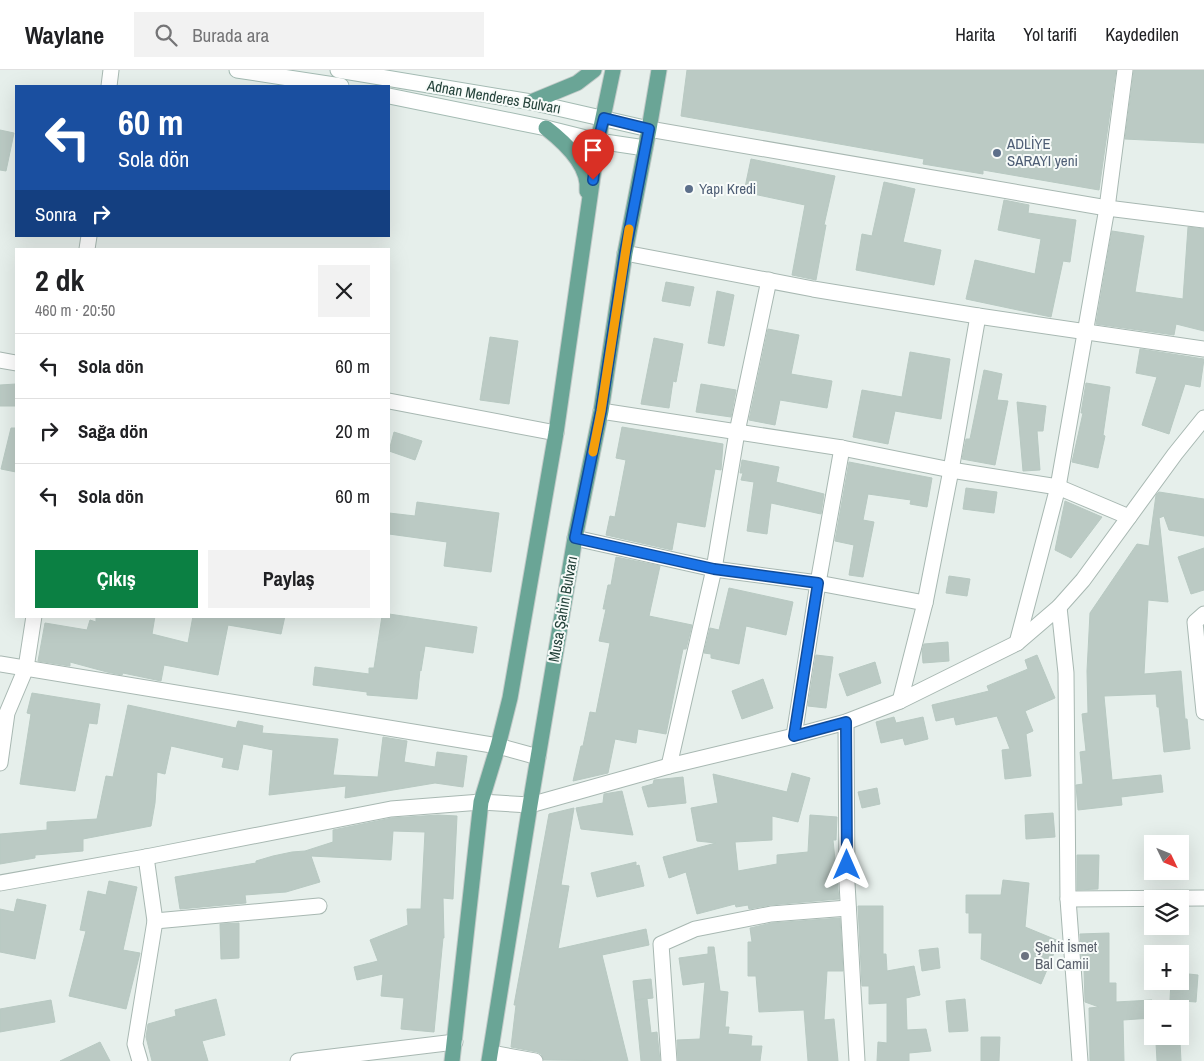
<!DOCTYPE html>
<html lang="tr">
<meta charset="utf-8">
<style>
:root{--surface:#fff;--page:#f2f2f2;--text:#202124;--muted:#757577;--line:#e0e0e0;--accent:#0b8043}
body{margin:0;font-family:"Archivo Narrow",sans-serif;background:var(--page);color:var(--text);height:100vh;display:flex;flex-direction:column;font-size:19px;white-space:nowrap}
*{box-sizing:border-box;margin:0}
p{font-size:16px;color:var(--muted)}
.icon{flex:none;width:28px;height:28px;fill:none;stroke:currentColor;stroke-width:2;stroke-linecap:round;stroke-linejoin:round}
.map{position:relative;flex:1;overflow:hidden}
.details{position:absolute;left:15px;top:178px;width:375px;height:370px;display:flex;flex-direction:column;background:var(--surface);border-radius:0px;box-shadow:0 5px 20px #0002}
.details>*{flex:none}
.guide{position:absolute;left:15px;top:15px;width:375px;height:152px;border-radius:0px;box-shadow:0 5px 20px #0002;background:#1a4fa0;color:#fff;overflow:hidden}
.needle{width:32px;rotate:133deg}
.fabs{position:absolute;left:1144px;top:765px;display:grid;gap:10px}
.fabs a{display:grid;place-items:center;width:45px;height:45px;border-radius:0px;background:var(--surface);box-shadow:0 5px 20px #0002;font-size:25px}
.pin{position:absolute;display:grid;place-items:center;width:42px;height:42px;color:#fff;margin:-51px -21px;border-radius:50% 50% 50% 0;rotate:-45deg;box-shadow:0 0 5px #0007}
.pin .icon{rotate:45deg}
.me{position:absolute;width:55px;margin:-28px;rotate:0deg;stroke-linejoin:round;filter:drop-shadow(0 0 4px #0008)}
.turn{display:flex;align-items:center;gap:18px;height:105px;padding:0 20px;font-size:22px}
.turn .icon{width:65px;height:65px;stroke-width:2.5}
.turn b{display:block;font-size:35px;line-height:42px}
.then{display:flex;align-items:center;height:48px;padding:0 20px;background:#0003;gap:10px;font-size:19px}
.round{display:grid;place-items:center;flex:none;width:52px;height:52px;border-radius:0px;background:var(--page)}
.headline{display:flex;align-items:center;justify-content:space-between;height:85px;padding:0 20px}
h1{font-size:30px;font-weight:700;line-height:38px}
.action{display:flex;gap:10px;margin-top:auto;padding:10px 20px}
.action a{flex:1;height:58px;border-radius:0px;background:var(--accent);color:#fff;font-size:20px;font-weight:700;line-height:58px;text-align:center}
.action a+a{background:var(--page);color:var(--text)}
ul{padding:0;list-style:none}
li{display:flex;align-items:center;gap:15px;height:65px;padding:0 20px;border-top:1px solid var(--line)}
li div{flex:1}
li b{display:block;font-size:19px}
li em{font-style:normal}
header{display:flex;align-items:center;gap:30px;box-sizing:border-box;height:70px;padding:0 25px;background:var(--surface);border-bottom:1px solid var(--line)}
header strong{font-size:24px}
nav{display:flex;gap:28px;margin-inline-start:auto;font-size:18px}
.search{width:350px;height:45px;background:var(--page);display:flex;align-items:center;gap:12px;box-sizing:border-box;padding:0 18px;border-radius:0px;color:var(--muted);font-size:19px}
.map>svg:first-child{display:block}
</style>
<header>
<strong>Waylane</strong>
<div class="search"><svg class="icon" aria-label="search" viewBox="0 0 24 24"><circle cx="10" cy="10" r="6"/><path d="M15 15l6 6"/></svg>Burada ara</div>
<nav><a>Harita</a><a>Yol tarifi</a><a>Kaydedilen</a></nav>
</header>
<div class="map">
<svg width="1204" height="991" viewBox="0 0 1204 991">
<rect width="100%" height="100%" fill="#e6efeb"/>
<g fill="#bbcac4" stroke="#b8c9c2">
<polygon points="687,0 1116,0 1099,120 983,100 983,104 923,94 924,89 681,46"/>
<polygon points="1134,0 1204,0 1204,73 1125,69"/>
<polygon points="0,60 14,63 6,101 0,100"/>
<polygon points="751,89 835,106 824,155 826,155 816,210 792,205 805,135 744,122"/>
<polygon points="884,112 915,119 903,172 941,180 934,215 856,200 862,164 872,166"/>
<polygon points="1004,130 1029,135 1028,143 1076,150 1070,192 1063,191 1051,247 966,229 975,190 1035,204 1041,169 998,160"/>
<polygon points="1188,157 1204,159 1204,261 1176,254 1174,265 1096,254 1112,161 1144,166 1135,222 1183,229"/>
<polygon points="666,212 694,217 690,236 662,231"/>
<polygon points="717,221 734,225 724,276 708,273"/>
<polygon points="768,259 799,265 791,304 832,311 827,338 780,330 775,355 749,350"/>
<polygon points="490,267 518,271 509,334 480,330"/>
<polygon points="654,268 683,274 676,312 673,311 669,338 641,334"/>
<polygon points="1140,279 1204,289 1200,317 1185,314 1169,364 1142,355 1157,307 1136,303"/>
<polygon points="910,282 950,289 941,349 895,341 888,374 853,367 862,320 902,327"/>
<polygon points="984,300 1002,304 997,330 1008,331 995,395 962,389 966,369 970,369"/>
<polygon points="1086,313 1110,317 1103,365 1105,366 1098,398 1072,392 1083,343 1081,343"/>
<polygon points="16,314 16,336 0,336 0,315"/>
<polygon points="701,314 736,320 731,347 696,342"/>
<polygon points="1017,332 1046,336 1043,361 1037,361 1040,400 1023,401"/>
<polygon points="622,357 723,374 721,400 715,399 705,457 677,452 672,480 606,465 610,446 615,447 626,390 616,388"/>
<polygon points="11,358 16,358 16,402 1,399"/>
<polygon points="394,362 422,371 415,390 389,381"/>
<polygon points="742,390 779,397 776,412 824,424 821,444 771,433 767,464 747,461 754,412 741,410 743,403 740,403"/>
<polygon points="849,392 932,408 927,437 910,434 911,430 868,424 863,450 874,452 863,507 849,505 854,475 835,471"/>
<polygon points="966,418 997,422 994,443 963,439"/>
<polygon points="1159,422 1204,429 1204,466 1169,460 1164,446 1159,448 1168,532 1148,530 1144,604 1181,601 1185,649 1187,649 1190,679 1164,682 1159,637 1157,637 1156,624 1104,626 1112,710 1161,705 1163,722 1121,727 1122,735 1078,740 1076,715 1083,714 1080,682 1086,681 1082,644 1088,643 1087,601 1090,543 1137,474 1149,476 1156,425"/>
<polygon points="1065,431 1102,447 1071,488 1055,480"/>
<polygon points="417,432 499,443 491,502 444,496 447,472 389,464 389,443 415,446"/>
<polygon points="1204,478 1204,520 1191,524 1178,487"/>
<polygon points="616,487 660,496 649,546 692,555 686,579 683,579 666,664 638,659 636,673 615,669 608,703 573,711 581,676 583,676 590,642 596,643 610,573 599,571 606,539 603,539 608,515 611,515"/>
<polygon points="949,506 970,509 967,526 946,523"/>
<polygon points="729,518 793,532 786,565 746,556 739,594 711,588 711,584 704,583 710,558 719,560"/>
<polygon points="389,544 477,557 473,583 425,576 421,601 420,600 417,629 367,625 367,622 313,615 315,597 369,604 369,598 374,598 382,546 389,546"/>
<polygon points="96,546 155,546 152,564 188,573 193,546 285,546 281,564 228,555 218,605 164,595 161,611 123,603 122,605 107,602 70,592 70,596 38,591 45,553 87,560 90,550 96,552"/>
<polygon points="948,572 949,591 923,593 922,581 924,574"/>
<polygon points="816,585 833,587 826,638 808,636"/>
<polygon points="1037,585 1055,628 1025,641 1033,661 1026,664 1031,706 1005,709 1002,680 1010,679 997,646 956,655 954,647 936,651 932,635 989,621 987,616 1028,599 1025,590"/>
<polygon points="875,592 881,613 847,626 839,604"/>
<polygon points="763,609 773,638 742,649 732,621"/>
<polygon points="32,623 100,634 97,654 89,653 75,721 20,714 31,644 27,643"/>
<polygon points="128,635 236,658 238,651 263,656 262,663 338,669 333,705 378,707 383,667 407,671 404,692 435,697 437,682 467,686 463,717 435,713 345,728 346,716 269,725 273,680 243,674 238,700 222,697 224,688 171,676 165,704 157,702 155,733 151,756 83,769 83,781 35,785 35,788 0,794 0,764 47,760 47,752 97,749 106,706 113,707"/>
<polygon points="894,647 896,653 923,647 928,669 905,675 903,668 881,673 876,652"/>
<polygon points="792,703 810,708 798,752 772,746 772,770 735,772 738,801 777,794 777,785 808,782 810,745 837,747 836,770 833,770 839,829 770,835 749,839 748,835 736,837 735,834 697,844 686,802 669,808 663,787 716,773 697,771 691,738 718,733 713,704 787,722"/>
<polygon points="683,707 686,733 648,737 642,717 653,714 654,710"/>
<polygon points="877,718 880,734 862,738 858,722"/>
<polygon points="622,721 633,765 581,759 576,738 603,733 604,724"/>
<polygon points="574,738 561,815 569,816 558,879 646,859 649,875 602,885 628,991 544,990 541,984 537,982 511,977 516,935 514,935 549,744"/>
<polygon points="1053,743 1055,767 1026,769 1025,745"/>
<polygon points="438,745 457,746 453,829 443,828 444,868 443,868 434,962 401,959 404,928 381,926 383,904 357,910 354,897 378,891 370,870 408,855 407,839 421,839 425,762 393,761 391,790 311,786 320,812 286,822 245,825 246,833 180,839 175,807 256,793 256,791 273,786 292,782 305,781 333,772 333,760 392,748"/>
<polygon points="1077,785 1099,785 1098,819 1077,820"/>
<polygon points="636,792 636,796 639,795 644,816 597,827 591,803"/>
<polygon points="1003,810 1029,813 1025,857 1059,871 1041,914 981,889 982,863 969,863 969,843 966,843 966,825 1001,825"/>
<polygon points="109,811 137,817 123,880 140,883 126,939 69,926 86,861 80,860 88,821 106,825"/>
<polygon points="17,829 46,835 35,889 0,882 0,839 14,842"/>
<polygon points="858,836 883,836 883,884 886,884 887,901 914,896 920,925 906,928 907,960 926,959 931,981 909,983 909,991 877,991 878,972 887,973 887,933 869,934 869,916 862,916"/>
<polygon points="840,848 843,901 827,901 824,950 834,949 838,991 808,991 804,940 759,942 756,906 748,906 748,872 752,872 750,858 772,853"/>
<polygon points="239,853 239,888 221,889 220,854"/>
<polygon points="1109,863 1109,913 1116,913 1116,932 1152,930 1152,948 1123,950 1124,991 1090,991 1089,938 1099,937 1085,932 1084,900 1083,900 1080,864"/>
<polygon points="708,877 714,877 720,921 728,922 725,957 729,957 728,964 752,966 751,976 762,976 760,991 678,991 677,970 700,969 705,912 683,915 679,888 708,884"/>
<polygon points="938,878 940,898 922,901 919,880"/>
<polygon points="1180,903 1198,905 1196,932 1170,930 1171,911 1180,911"/>
<polygon points="651,909 653,928 635,930 633,911"/>
<polygon points="216,929 225,965 202,971 208,991 152,991 146,967 148,954 176,946 175,940"/>
<polygon points="647,929 651,963 657,962 660,991 641,991 635,930"/>
<polygon points="965,929 968,961 949,962 946,931"/>
<polygon points="51,930 55,952 0,962 0,939"/>
<polygon points="981,967 1000,967 999,991 981,991"/>
<polygon points="100,972 110,991 60,991"/>
<polygon points="1180,972 1181,991 1157,991 1156,973"/>
</g>
<g fill="none" stroke-linecap="round" stroke-linejoin="round">
<g stroke="#a8b8b2" stroke-width="17">
<g id="minor">
<polyline points="109,16 111,0"/>
<polyline points="649,59 1107,138 1204,150"/>
<polyline points="87,179 89,166"/>
<polyline points="625,183 813,219 978,246 1204,279"/>
<polyline points="0,290 16,293"/>
<polyline points="389,331 556,363"/>
<polyline points="601,341 842,378 951,400 1058,417 1129,447"/>
<polyline points="575,468 714,499 818,513 925,533"/>
<polyline points="1059,537 1066,603 1068,829 1080,991"/>
<polyline points="1204,544 1195,552 1204,642"/>
<polyline points="1017,573 1058,417 1107,138 1125,0"/>
<polyline points="0,594 498,676 538,687"/>
<polyline points="900,631 925,533 951,400 978,246"/>
<polyline points="846,652 847,813 857,991"/>
<polyline points="794,666 818,513 842,378"/>
<polyline points="0,693 7,643 26,598 34,546"/>
<polyline points="669,696 714,499 737,362 769,210"/>
<polyline points="0,813 146,787 391,739 481,732 530,735 669,696 794,666 846,652 900,631 1017,573 1059,537 1083,510 1175,384 1204,348"/>
<polyline points="1068,829 1204,828"/>
<polyline points="155,851 319,836"/>
<polyline points="491,983 535,991"/>
<polyline points="140,991 135,974 155,851 146,787"/>
<polyline points="298,991 455,972"/>
<polyline points="669,991 661,874 695,859 771,844 848,838"/>
</g>
</g>
<g stroke="#a4bbb3" stroke-width="17">
<g id="secondary">
<polyline points="237,0 341,16"/>
<polyline points="338,0 531,32 649,59"/>
<polyline points="389,26 546,58 598,71 645,78"/>
</g>
</g>
<g stroke="#c2cac8" stroke-width="17">
<g id="primary">
<polyline points="531,32 577,13 594,0"/>
<path d="M 546,58 C 564,72 590,95 587,121"/>
<polyline points="452,991 481,732 498,676 510,628 556,363 598,71 613,0"/>
<polyline points="489,991 530,735 575,468 601,341 625,183 649,59 659,0"/>
</g>
</g>
<use href="#minor" stroke="#fff" stroke-width="15"/>
<use href="#secondary" stroke="#fff" stroke-width="15"/>
<use href="#primary" stroke="#6aa596" stroke-width="15"/>
</g>
<g fill="none" stroke-linecap="round" stroke-linejoin="round">
<g stroke="#114b97" stroke-width="12">
<polyline id="route" points="593,110 598,71 604,48 649,59 625,183 601,341 575,468 714,499 818,513 794,666 846,652 847,795"/>
</g>
<use href="#route" stroke="#1a73e8" stroke-width="9"/>
<polyline stroke="#f59e0b" stroke-width="9" points="593,382 601,341 629,159"/>
</g>
<g fill="#5c6f8a" stroke="#f7fbf9" stroke-width="2">
<circle cx="997" cy="83" r="5"/>
<circle cx="689" cy="119" r="5"/>
</g>
<circle fill="#6b7280" stroke="#f7fbf9" stroke-width="2" cx="1025" cy="886" r="5"/>
<g text-anchor="middle" stroke-width="4" stroke-linejoin="round" paint-order="stroke">
<g font-size="15" fill="#24423a" stroke="#f7fbf9">
<text transform="translate(494 27) rotate(10)" y="5">Adnan Menderes Bulvarı</text>
<text transform="translate(563 539) rotate(-80)" y="5">Musa Şahin Bulvarı</text>
</g>
<g font-size="15" fill="#4e5e75" stroke="#f7fbf9" text-anchor="start">
<text x="1007" y="79">ADLİYE<tspan x="1007" dy="17">SARAYI yeni</tspan></text>
<text x="699" y="124">Yapı Kredi</text>
</g>
<g font-size="15" fill="#5b616d" stroke="#f7fbf9" text-anchor="start">
<text x="1035" y="882">Şehit İsmet<tspan x="1035" dy="17">Bal Camii</tspan></text>
</g>
</g>
</svg>
<div class="fabs">
<a><svg class="needle" viewBox="-14 -14 28 28"><path d="M0-13l5 13h-10z" fill="#e53935"/><path d="M0 13l5-13h-10z" fill="#757577"/></svg></a>
<a><svg class="icon" aria-label="layers" viewBox="0 0 24 24"><path d="M12 4l9 5-9 5-9-5zM3 14l9 5 9-5"/></svg></a>
<a>+</a>
<a>−</a>
</div>
<div class="pin" style="left:593px;top:110px;background:#d93025"><svg class="icon" aria-label="arrive" viewBox="0 0 24 24"><path d="M6 21V4h12l-3 4 3 4H6"/></svg></div>
<svg class="me" style="left:847px;top:795px" viewBox="-20 -20 40 40"><path d="M0-17L14 15 0 8-14 15z" fill="#1a73e8" stroke="#fff" stroke-width="4"/></svg>
<div class="guide">
<div class="turn"><svg class="icon" aria-label="left" viewBox="0 0 24 24"><path d="M17 20v-9H6M10 6l-5 5 5 5"/></svg><div><b>60 m</b>Sola dön</div></div>
<div class="then">Sonra<svg class="icon" aria-label="right" viewBox="0 0 24 24"><path d="M7 20v-9h11M14 6l5 5-5 5"/></svg></div>
</div>
<section class="details">
<div class="headline"><div><h1>2 dk</h1><p>460 m · 20:50</p></div><a class="round"><svg class="icon" aria-label="close" viewBox="0 0 24 24"><path d="M6 6l12 12M18 6L6 18"/></svg></a></div>
<ul>
<li><svg class="icon" aria-label="left" viewBox="0 0 24 24"><path d="M17 20v-9H6M10 6l-5 5 5 5"/></svg><div><b>Sola dön</b></div><em>60 m</em></li>
<li><svg class="icon" aria-label="right" viewBox="0 0 24 24"><path d="M7 20v-9h11M14 6l5 5-5 5"/></svg><div><b>Sağa dön</b></div><em>20 m</em></li>
<li><svg class="icon" aria-label="left" viewBox="0 0 24 24"><path d="M17 20v-9H6M10 6l-5 5 5 5"/></svg><div><b>Sola dön</b></div><em>60 m</em></li>
</ul>
<div class="action"><a>Çıkış</a><a>Paylaş</a></div>
</section>
</div>
